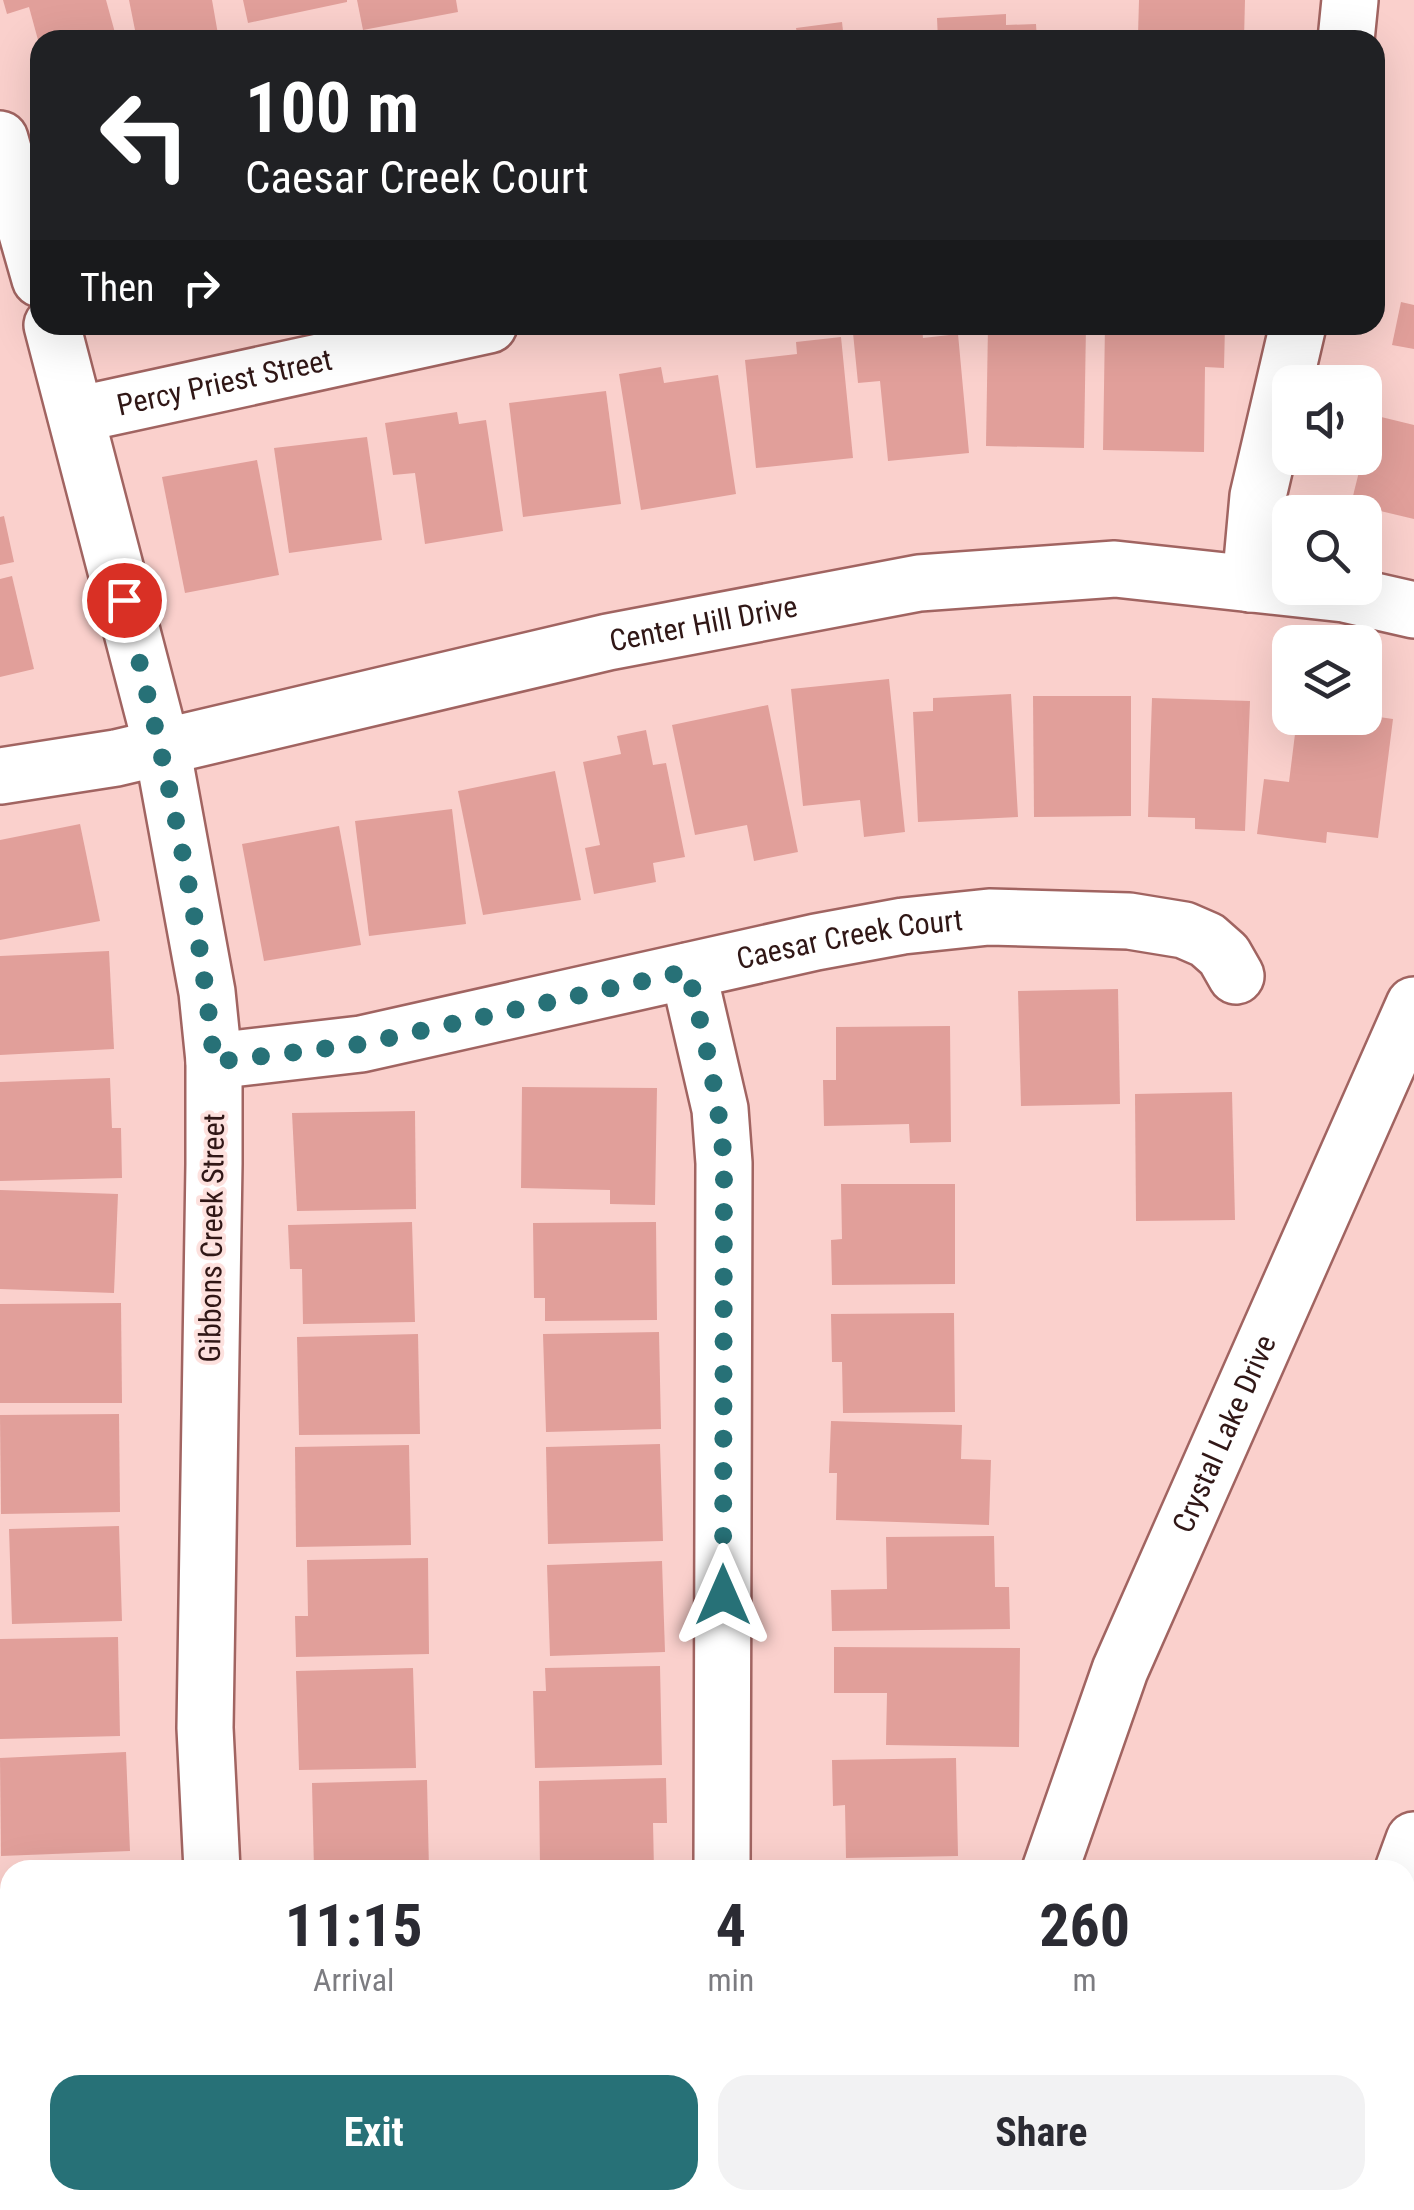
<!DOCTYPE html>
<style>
:root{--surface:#fff;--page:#f2f2f3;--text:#2b2b33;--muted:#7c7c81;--accent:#277177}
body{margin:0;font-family:"Roboto Condensed",sans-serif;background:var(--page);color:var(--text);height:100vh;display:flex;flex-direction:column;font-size:38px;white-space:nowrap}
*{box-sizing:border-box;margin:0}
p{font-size:32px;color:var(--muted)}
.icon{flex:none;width:55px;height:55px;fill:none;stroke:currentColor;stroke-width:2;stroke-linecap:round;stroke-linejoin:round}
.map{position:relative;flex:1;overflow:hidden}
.panel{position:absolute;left:0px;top:1860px;width:1415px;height:350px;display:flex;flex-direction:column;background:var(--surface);border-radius:30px 30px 0 0;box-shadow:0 10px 40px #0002}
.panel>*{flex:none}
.hud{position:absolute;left:30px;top:30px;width:1355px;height:305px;border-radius:30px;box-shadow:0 10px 40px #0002;background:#202124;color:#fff;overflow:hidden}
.buttons{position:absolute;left:1272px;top:365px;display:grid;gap:20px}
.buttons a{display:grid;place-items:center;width:110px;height:110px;border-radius:20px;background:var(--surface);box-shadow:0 10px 40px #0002;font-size:50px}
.pin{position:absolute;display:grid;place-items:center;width:85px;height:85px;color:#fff;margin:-42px;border:5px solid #fff;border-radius:50%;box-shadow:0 2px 10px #0007}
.me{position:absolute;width:110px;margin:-55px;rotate:0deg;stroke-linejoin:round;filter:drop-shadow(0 0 8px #0008)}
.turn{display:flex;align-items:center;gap:35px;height:210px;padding:0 50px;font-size:45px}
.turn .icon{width:130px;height:130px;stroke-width:2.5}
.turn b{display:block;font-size:70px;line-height:85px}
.then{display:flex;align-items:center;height:95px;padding:0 50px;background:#0003;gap:20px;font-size:38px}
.eta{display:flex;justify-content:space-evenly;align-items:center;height:170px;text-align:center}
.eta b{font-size:60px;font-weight:700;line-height:70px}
.primary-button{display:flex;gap:20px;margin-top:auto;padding:20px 50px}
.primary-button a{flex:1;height:115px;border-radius:30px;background:var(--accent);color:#fff;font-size:40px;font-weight:700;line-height:115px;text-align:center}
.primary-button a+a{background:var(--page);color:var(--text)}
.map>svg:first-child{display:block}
</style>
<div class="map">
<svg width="1414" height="2210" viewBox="0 0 1414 2210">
<rect width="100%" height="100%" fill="#fad0cc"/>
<g fill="#e19f9a">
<polygon points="3,0 106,0 117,40 38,40 29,7 7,14"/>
<polygon points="129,0 212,0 219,40 188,40 186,33 137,40"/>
<polygon points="243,0 347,0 347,2 248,23"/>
<polygon points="357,0 456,0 458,12 363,30"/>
<polygon points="1139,0 1245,0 1244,39 1138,35"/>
<polygon points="1006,14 1006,25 1036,24 1037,40 938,40 937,18"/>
<polygon points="842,22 844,40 798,40 796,28"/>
<polygon points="895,32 896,40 847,40 847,38"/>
<polygon points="1401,302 1414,305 1414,349 1392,345"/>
<polygon points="988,325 1086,325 1084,448 986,446"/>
<polygon points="1105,325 1225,325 1224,368 1205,367 1204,452 1103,450"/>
<polygon points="922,327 923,338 958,334 969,453 888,461 880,381 858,383 853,333"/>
<polygon points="841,337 853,458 756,468 745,360 797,354 796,342"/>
<polygon points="661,367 664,383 718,375 736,494 641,510 619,374"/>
<polygon points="606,391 621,504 523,517 509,403"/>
<polygon points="457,412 459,424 486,420 503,531 425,544 415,473 393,475 385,423"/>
<polygon points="1373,415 1414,425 1414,519 1351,504"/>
<polygon points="367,437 382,540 289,553 274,448"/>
<polygon points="257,460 279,575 185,593 162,477"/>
<polygon points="4,516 14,562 0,565 0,517"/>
<polygon points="12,576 34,669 0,677 0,579"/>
<polygon points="889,679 905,832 864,837 860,800 803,806 791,689"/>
<polygon points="1011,694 1018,817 918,822 913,712 933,711 933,698"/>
<polygon points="1033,696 1131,696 1131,816 1034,817"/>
<polygon points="1152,698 1250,701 1245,831 1195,829 1195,818 1148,817"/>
<polygon points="768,705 798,852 754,861 747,825 695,835 672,725"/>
<polygon points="1365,715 1393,719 1378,838 1327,832 1326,843 1257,834 1264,779 1289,782 1297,718"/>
<polygon points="646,730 653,765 666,763 685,857 653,863 656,882 594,894 585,848 600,845 583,762 621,754 617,736"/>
<polygon points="555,771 581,900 483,915 458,791"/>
<polygon points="452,809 466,924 369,936 355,821"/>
<polygon points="80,824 100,921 0,940 0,840"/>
<polygon points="339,826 361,945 264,961 242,844"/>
<polygon points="109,951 114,1049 0,1055 0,956"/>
<polygon points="1118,989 1120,1104 1021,1106 1018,991"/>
<polygon points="950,1026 951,1142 910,1143 909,1124 824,1126 823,1080 836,1080 836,1027"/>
<polygon points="110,1078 112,1128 121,1128 122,1178 0,1181 0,1082"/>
<polygon points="522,1087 657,1088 655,1205 610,1204 610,1190 521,1188"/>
<polygon points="1232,1092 1235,1220 1136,1221 1135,1094"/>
<polygon points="415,1111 416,1209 297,1211 292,1113"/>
<polygon points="841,1184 955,1184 955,1284 832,1285 831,1240 842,1239"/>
<polygon points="0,1190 118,1194 114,1293 0,1289"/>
<polygon points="412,1222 415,1322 303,1324 302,1269 290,1269 288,1225"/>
<polygon points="656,1222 657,1320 545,1321 545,1298 534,1298 533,1223"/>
<polygon points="121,1303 122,1403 0,1403 0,1304"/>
<polygon points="954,1313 955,1412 843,1413 842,1362 832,1362 831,1314"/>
<polygon points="659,1332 661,1429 546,1432 543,1334"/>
<polygon points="418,1334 420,1434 299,1435 297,1337"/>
<polygon points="119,1414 120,1512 1,1514 0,1415"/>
<polygon points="831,1421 962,1425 961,1459 991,1460 989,1525 836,1520 837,1473 829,1473"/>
<polygon points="660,1444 663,1541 548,1544 546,1447"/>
<polygon points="409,1445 411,1545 296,1547 295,1447"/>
<polygon points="119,1526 122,1621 12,1624 9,1529"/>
<polygon points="994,1536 995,1587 1009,1587 1010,1629 832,1631 831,1590 887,1589 886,1537"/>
<polygon points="428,1558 429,1654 296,1657 295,1616 308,1616 307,1560"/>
<polygon points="662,1561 665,1652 550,1656 547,1565"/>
<polygon points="118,1637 120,1736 0,1739 0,1639"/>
<polygon points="834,1647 1020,1648 1019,1747 886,1745 887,1693 834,1693"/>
<polygon points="660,1666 662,1765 535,1768 533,1691 546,1691 545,1668"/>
<polygon points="413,1668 416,1768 299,1770 296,1671"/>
<polygon points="126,1752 130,1851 1,1856 0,1758"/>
<polygon points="956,1758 958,1856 846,1858 845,1805 833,1806 832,1760"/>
<polygon points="666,1778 667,1823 653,1823 654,1870 540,1870 539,1781"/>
<polygon points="427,1780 429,1870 314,1870 312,1783"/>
<polygon points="63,2200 197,2200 198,2210 63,2210"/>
</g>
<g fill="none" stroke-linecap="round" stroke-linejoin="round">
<g stroke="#a16461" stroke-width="60">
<g id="minor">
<polyline points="1346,40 1350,0"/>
<polyline points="0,139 40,279"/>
<polyline points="52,325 162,747 207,992 214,1061 214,1164 205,1728 212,1870"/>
<path id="s1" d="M 76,415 L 489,325"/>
<polyline points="1250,584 1258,496 1298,325"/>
<path id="s2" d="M 0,776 L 116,758 L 608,642 L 919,583 L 1115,569 L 1344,594 L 1414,610"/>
<polyline points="688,971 720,1109 724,1163 722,1870"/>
<path id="s3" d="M 214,1061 L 361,1044 L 816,942 L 903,926 L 989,917 L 1129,921 L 1184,930 L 1207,940 L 1224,955 L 1236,976"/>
<path id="s4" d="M 1050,1870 L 1120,1670 L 1414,1005"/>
<polyline points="1403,1870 1414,1840"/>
<polyline points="271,2200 272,2210"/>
<polyline points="962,2210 964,2200"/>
<polyline points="1307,2210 1310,2200"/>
</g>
</g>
<use href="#minor" stroke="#fff" stroke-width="55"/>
</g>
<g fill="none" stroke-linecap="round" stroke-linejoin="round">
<path stroke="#277177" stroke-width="18" stroke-dasharray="0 32.4" d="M 124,600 C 162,751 199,905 214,1062 L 362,1044 L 688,971 C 704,1035 719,1097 724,1163 L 723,1595"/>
</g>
<g text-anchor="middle" stroke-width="8" stroke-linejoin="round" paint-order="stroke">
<g font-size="30" fill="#301716" stroke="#fde1de">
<text dy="10" stroke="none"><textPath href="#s1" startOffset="152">Percy Priest Street</textPath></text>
<text dy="10" stroke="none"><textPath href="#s2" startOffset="720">Center Hill Drive</textPath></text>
<text dy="10" stroke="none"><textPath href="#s3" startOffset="648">Caesar Creek Court</textPath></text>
<text transform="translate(212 1238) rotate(-89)" y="10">Gibbons Creek Street</text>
<text dy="10" stroke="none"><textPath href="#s4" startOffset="470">Crystal Lake Drive</textPath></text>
</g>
</g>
</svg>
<div class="buttons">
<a><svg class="icon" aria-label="sound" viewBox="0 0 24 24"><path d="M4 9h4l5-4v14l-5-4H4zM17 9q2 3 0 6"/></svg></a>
<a><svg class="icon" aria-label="search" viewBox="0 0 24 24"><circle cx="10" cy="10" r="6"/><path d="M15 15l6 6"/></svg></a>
<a><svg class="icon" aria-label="layers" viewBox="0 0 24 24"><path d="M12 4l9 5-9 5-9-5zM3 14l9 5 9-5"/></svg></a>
</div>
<div class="pin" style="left:124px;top:600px;background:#d93025"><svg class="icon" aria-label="arrive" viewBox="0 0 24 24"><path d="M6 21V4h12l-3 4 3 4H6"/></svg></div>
<svg class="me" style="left:723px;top:1595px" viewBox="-20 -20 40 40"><path d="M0-17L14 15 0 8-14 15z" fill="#277177" stroke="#fff" stroke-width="4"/></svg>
<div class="hud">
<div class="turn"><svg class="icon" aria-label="left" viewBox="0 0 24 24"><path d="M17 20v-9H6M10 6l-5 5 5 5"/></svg><div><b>100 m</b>Caesar Creek Court</div></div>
<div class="then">Then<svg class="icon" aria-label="right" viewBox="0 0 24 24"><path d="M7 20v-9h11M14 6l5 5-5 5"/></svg></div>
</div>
<section class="panel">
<div class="eta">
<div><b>11:15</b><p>Arrival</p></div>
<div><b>4</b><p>min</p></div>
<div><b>260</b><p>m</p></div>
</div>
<div class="primary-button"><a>Exit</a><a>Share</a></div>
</section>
</div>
